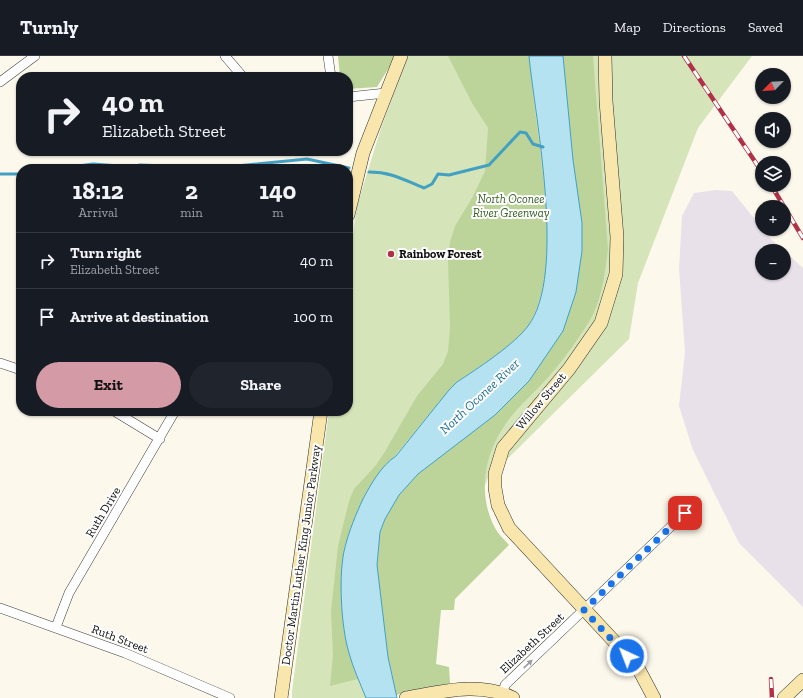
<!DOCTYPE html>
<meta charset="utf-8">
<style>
:root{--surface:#171b24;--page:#20242c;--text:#f1f3f6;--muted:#9ea1a6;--line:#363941;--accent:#d49ba7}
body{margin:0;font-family:"Zilla Slab",serif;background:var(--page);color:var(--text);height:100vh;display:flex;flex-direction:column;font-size:15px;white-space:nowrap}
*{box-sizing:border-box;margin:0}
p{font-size:13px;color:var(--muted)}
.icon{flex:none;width:22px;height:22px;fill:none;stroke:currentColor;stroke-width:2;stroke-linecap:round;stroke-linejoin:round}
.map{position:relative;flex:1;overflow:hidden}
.details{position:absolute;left:16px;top:108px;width:337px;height:252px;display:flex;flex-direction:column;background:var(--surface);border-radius:16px;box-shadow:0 1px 3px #0004}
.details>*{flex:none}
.hud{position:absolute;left:16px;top:16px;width:337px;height:84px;border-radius:16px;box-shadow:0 1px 3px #0004;background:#171b24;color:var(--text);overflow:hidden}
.needle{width:26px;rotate:245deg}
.buttons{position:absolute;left:755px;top:12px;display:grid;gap:8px}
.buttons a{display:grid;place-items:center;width:36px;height:36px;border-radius:50%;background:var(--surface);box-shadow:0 1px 3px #0004;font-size:20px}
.pin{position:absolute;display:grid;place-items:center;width:34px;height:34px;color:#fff;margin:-17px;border-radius:8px;box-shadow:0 2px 6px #0006}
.me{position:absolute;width:44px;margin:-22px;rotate:317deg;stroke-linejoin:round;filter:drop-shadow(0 0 3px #0008)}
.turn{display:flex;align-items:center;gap:14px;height:84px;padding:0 20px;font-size:18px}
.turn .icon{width:52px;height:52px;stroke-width:2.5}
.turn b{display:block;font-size:28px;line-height:34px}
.eta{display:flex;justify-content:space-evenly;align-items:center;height:68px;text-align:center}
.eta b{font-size:24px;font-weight:800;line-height:28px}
.button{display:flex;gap:8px;margin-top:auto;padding:8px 20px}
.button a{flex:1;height:46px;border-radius:24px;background:var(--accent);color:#111;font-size:16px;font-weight:800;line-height:46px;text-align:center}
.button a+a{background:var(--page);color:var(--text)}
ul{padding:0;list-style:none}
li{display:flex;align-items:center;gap:12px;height:56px;padding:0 20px;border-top:1px solid var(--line)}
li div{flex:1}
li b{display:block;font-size:15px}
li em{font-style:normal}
header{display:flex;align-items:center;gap:24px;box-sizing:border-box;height:56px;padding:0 20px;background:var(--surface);border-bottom:1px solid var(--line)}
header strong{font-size:19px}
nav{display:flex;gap:22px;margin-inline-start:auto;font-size:14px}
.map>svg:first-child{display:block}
</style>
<header>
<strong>Turnly</strong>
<nav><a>Map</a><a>Directions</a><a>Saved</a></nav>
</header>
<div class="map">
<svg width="803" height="642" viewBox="0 0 803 642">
<rect width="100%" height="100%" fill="#fdf8ec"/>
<path fill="#e8e1ea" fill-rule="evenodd" d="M 716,134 L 732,135 L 770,182 L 803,212 L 803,551 L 739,487 L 693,394 L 679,350 L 685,296 L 679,213 L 682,160 L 694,137 ZM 762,195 L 784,195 L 784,217 L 762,217 Z"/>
<polygon fill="#d6e5b9" points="408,0 752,0 698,72 638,227 629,283 488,422 435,547 371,642 292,642 292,635 329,355 348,355 348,214 357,150 381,72"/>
<g fill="#bcd49a">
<polygon points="338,0 396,0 377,31 348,33 348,21 340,21"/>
<path d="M 448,0 L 529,0 C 532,28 535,56 539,85 C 545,138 558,217 530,267 C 520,286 476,313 457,326 L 449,334 L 393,402 L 356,458 L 344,492 L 342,531 L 344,575 L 349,597 L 358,623 L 330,630 L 333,599 L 331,555 L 338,490 L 349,445 L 354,433 L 376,409 L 384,397 L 417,340 L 443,308 L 448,295 L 450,272 L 448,205 L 450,186 L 455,170 L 472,142 L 485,115 L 488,72 L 472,47 Z"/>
<path d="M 563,0 L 593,0 L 608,193 C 605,218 602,244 589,266 C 578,283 565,302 551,318 C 536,336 515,352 503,372 C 484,401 478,438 494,470 C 497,477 504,483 509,489 L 455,543 L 454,554 L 441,554 L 436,608 L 449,611 L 450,627 L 396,639 L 388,601 L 377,509 L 380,476 L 385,463 L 399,439 L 418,418 L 495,359 L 529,325 L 563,275 L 576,236 L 582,167 L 573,104 Z"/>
</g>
<path fill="#b5e2f1" stroke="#42a0c2" d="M 529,0 L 563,0 L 573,104 L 582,167 L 582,195 L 576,236 L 563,275 L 529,325 L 495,359 L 418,418 L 399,439 L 385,463 L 380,476 L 377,509 L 388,601 L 397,642 L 366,642 C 360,627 353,612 349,597 C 341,571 338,517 345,491 C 349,475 356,458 363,443 C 371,428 381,410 396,400 L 449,334 L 457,326 C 477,313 515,288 528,270 C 567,219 535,62 529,0 Z"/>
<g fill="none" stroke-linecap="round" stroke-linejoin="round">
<g stroke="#42a0c2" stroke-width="3">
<polyline points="56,113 93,108 132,111 140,109 217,112 307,103 349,112"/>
<path d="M 369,116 C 392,116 404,124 424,132 L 432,128 L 438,118 L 449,119 L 489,109 L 520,76 L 526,77 L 533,88 L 543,91"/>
<polyline points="0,118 21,118"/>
</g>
<g stroke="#3f3f3f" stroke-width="10">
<g id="street">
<polyline points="225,0 243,21"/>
<polyline points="328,0 331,21"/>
<polyline points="0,26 35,0"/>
<polyline points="348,41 386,37"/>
<polyline points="0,307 21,314"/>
<polyline points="114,355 160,383"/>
<polyline points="0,552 125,597 230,642"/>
<polyline points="56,571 69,537 175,355"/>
<polyline points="503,637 505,629 685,457"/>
</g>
</g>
<g stroke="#2e2e2e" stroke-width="14">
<g id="secondary">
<polyline points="605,0 606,45 617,181 616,218 601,267 569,313 503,392 495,418 495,432 498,449 509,472 637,610 654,642"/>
<polyline points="348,159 363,97 401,0"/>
<polyline points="281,642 321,355"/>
<path d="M 406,642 C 441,636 480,625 513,642"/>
<polyline points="784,642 803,624"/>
</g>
</g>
<use href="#street" stroke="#fff" stroke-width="9"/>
<use href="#secondary" stroke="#f8e6ac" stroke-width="13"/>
<g stroke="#b03047" stroke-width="4.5">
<g id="rail">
<polyline points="684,0 762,116"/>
<polyline points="771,129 803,182"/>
<polyline points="771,623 772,642"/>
</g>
</g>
<use href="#rail" stroke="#fff" stroke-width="3" stroke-dasharray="9" stroke-linecap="butt"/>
</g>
<defs><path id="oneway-solid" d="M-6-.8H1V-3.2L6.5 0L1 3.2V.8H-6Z"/></defs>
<use fill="#9e9e9e" href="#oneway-solid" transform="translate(528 608) rotate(-43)"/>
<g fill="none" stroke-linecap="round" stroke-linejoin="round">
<polyline stroke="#1a73e8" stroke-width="7" stroke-dasharray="0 12.6" points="627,600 584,554 685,457"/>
</g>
<circle fill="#b03047" stroke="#fff" stroke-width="1.5" cx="391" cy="198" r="4"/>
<g text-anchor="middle" stroke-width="4" stroke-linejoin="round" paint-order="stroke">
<g font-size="12" font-style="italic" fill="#365e22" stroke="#fff">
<text x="511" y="147">North Oconee<tspan x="511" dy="14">River Greenway</tspan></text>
</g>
<g font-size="12" font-weight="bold" fill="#0c0c0c" stroke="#fff" text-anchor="start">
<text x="399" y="202">Rainbow Forest</text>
</g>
<g font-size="12" fill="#0c0c0c" stroke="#fff">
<text transform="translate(541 345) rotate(-50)" y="4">Willow Street</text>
<text transform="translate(103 456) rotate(-59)" y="4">Ruth Drive</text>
<text transform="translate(301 499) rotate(-82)" y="4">Doctor Martin Luther King Junior Parkway</text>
<text transform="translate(120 583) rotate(21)" y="4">Ruth Street</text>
<text transform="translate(532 587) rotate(-43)" y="4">Elizabeth Street</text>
</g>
<g font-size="13" font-style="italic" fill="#207093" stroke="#fff">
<text transform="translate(479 340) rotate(-43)" y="5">North Oconee River</text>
</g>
</g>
</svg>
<div class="buttons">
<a><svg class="needle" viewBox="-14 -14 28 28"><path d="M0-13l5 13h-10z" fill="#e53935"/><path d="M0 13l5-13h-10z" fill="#9ea1a6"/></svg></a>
<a><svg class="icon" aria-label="sound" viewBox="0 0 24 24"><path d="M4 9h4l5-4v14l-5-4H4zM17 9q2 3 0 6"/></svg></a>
<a><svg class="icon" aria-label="layers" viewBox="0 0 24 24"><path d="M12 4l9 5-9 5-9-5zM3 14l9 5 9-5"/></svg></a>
<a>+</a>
<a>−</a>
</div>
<div class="pin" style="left:685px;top:457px;background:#d93025"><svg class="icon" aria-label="arrive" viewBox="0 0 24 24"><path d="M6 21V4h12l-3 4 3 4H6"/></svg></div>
<svg class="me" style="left:627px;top:600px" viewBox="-20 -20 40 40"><circle r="17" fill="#1a73e8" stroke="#fff" stroke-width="3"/><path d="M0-11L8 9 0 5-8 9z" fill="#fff"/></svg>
<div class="hud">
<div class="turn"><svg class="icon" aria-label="right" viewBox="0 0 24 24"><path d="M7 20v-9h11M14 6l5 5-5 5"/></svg><div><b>40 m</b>Elizabeth Street</div></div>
</div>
<section class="details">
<div class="eta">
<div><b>18:12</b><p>Arrival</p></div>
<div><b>2</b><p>min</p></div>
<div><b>140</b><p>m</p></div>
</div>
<ul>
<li><svg class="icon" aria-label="right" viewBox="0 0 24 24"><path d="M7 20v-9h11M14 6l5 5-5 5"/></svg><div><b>Turn right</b><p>Elizabeth Street</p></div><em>40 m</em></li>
<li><svg class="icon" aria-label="arrive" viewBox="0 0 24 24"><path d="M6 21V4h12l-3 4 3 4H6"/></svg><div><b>Arrive at destination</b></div><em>100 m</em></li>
</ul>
<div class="button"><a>Exit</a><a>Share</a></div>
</section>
</div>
